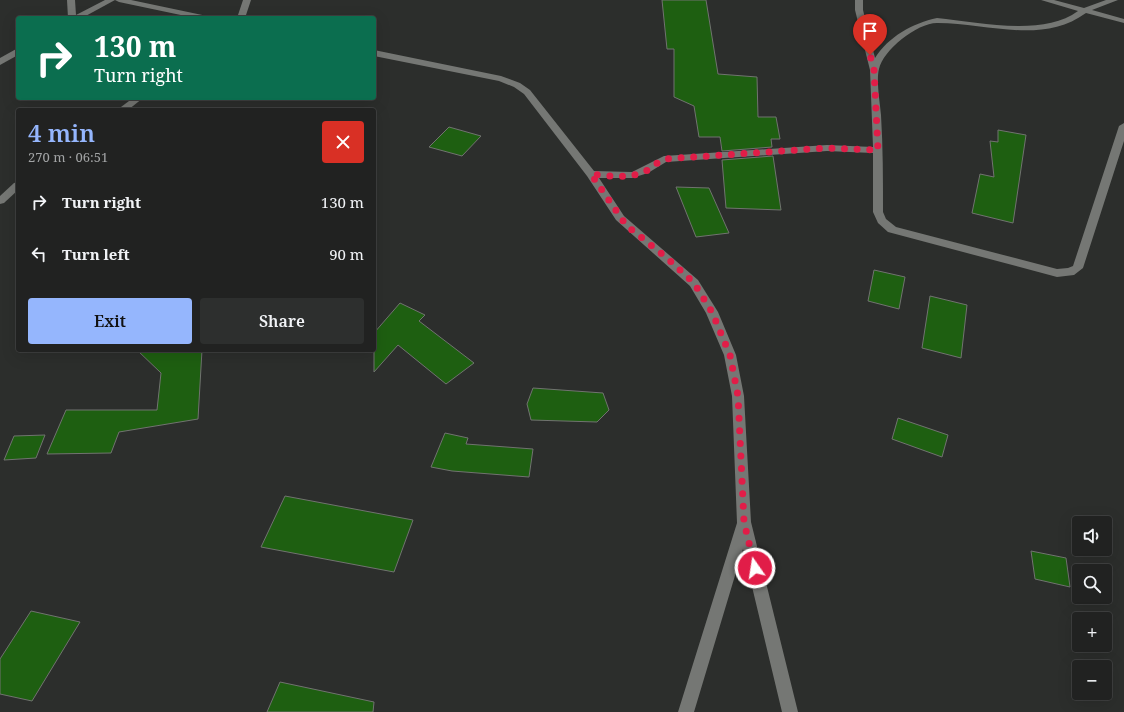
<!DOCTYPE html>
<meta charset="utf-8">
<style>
:root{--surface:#212221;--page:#2d2f2e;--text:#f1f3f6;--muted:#a2a4a5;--line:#3e3f3f;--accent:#95b6fd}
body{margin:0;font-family:"Noto Serif",serif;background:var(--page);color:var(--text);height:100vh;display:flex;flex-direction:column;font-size:15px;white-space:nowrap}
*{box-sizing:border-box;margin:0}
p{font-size:13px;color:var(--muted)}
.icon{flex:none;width:22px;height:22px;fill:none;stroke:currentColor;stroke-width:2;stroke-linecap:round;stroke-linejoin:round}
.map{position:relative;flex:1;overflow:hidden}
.details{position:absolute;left:16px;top:108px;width:360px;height:244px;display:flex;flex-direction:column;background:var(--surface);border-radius:4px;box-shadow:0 4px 16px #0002,0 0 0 1px var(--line)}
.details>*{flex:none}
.guide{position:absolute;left:16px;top:16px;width:360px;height:84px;border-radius:4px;box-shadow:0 4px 16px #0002,0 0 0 1px var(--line);background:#0b6e4f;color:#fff;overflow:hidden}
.buttons{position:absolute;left:1072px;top:516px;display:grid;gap:8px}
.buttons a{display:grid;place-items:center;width:40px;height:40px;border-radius:4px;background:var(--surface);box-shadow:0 4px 16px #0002,0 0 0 1px var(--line);font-size:20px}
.pin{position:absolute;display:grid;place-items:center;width:34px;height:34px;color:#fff;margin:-41px -17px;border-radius:50% 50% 50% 0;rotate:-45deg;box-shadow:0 0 4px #0007}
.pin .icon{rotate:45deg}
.me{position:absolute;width:44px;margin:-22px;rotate:347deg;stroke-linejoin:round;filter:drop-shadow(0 0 3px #0008)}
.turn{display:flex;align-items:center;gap:14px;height:84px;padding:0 12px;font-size:18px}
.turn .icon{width:52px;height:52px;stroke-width:2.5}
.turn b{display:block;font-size:28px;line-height:34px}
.round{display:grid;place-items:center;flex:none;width:42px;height:42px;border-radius:4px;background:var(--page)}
.head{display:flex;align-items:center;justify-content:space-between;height:68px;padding:0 12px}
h1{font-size:24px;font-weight:600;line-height:30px;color:var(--accent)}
.action{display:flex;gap:8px;margin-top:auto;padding:8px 12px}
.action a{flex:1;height:46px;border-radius:4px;background:var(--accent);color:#111;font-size:16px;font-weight:600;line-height:46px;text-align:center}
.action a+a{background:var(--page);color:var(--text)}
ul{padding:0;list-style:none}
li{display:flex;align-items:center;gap:12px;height:52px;padding:0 12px}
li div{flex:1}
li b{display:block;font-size:15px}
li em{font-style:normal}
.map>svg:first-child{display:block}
</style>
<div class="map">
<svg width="1124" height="712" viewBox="0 0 1124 712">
<rect width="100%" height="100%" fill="#2c2e2c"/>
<g fill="#1e5f11" stroke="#717370">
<polygon points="662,0 706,0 718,74 757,77 758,117 776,117 780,139 771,139 772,147 722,151 720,137 699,137 694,106 674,97 674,49 667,49"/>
<polygon points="449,127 481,136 462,156 429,147"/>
<polygon points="998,130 1026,135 1013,223 972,213 980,174 994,177 990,141 998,142"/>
<polygon points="773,156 781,210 726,208 722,160"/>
<polygon points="676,187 709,188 729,233 696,237"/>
<polygon points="874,270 905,277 899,309 868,301"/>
<polygon points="930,296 967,305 961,358 922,348"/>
<polygon points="400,303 425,315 419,321 474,363 446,384 398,345 374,372 374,333"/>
<polygon points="137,350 202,350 198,419 119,432 111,453 47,454 66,410 157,410 161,373"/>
<polygon points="533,388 603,393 609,410 597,422 531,420 527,404"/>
<polygon points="898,418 948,435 942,457 892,439"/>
<polygon points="445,433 468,438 466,444 533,449 529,477 452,471 431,467"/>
<polygon points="45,435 36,458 4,460 14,436"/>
<polygon points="285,496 413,520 394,572 261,547"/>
<polygon points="1031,551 1066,558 1070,587 1035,579"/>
<polygon points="31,611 80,622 32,701 0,694 0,659"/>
<polygon points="280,682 374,702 373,712 267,712"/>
</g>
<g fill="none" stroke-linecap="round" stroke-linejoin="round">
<g fill="#757774" fill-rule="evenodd">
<polygon points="67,0 75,0 76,15 105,0 115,0 82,18 68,18"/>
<polygon points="115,0 131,0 207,16 211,18 195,18 119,2"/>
<polygon points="243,0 251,0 245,18 237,18"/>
<path d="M 855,0 L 863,0 L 863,10 L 875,58 C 888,37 913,23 937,18 C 979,22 1043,37 1078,11 L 1041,0 L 1054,0 L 1084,8 L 1106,0 L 1118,0 L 1092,10 L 1124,19 L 1124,23 L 1086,13 C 1042,45 987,23 938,23 C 918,22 883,50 879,69 C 876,80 880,103 881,115 C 883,147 883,180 883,212 L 886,219 L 896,227 L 1057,269 L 1068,268 L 1073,266 L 1119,126 L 1124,123 L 1124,141 L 1083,268 L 1074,275 L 1057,277 L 888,232 L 878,223 L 873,212 L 873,153 L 827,151 L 666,162 L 648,173 L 632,178 L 599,178 L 624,216 L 698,280 L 718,312 L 736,355 L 744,396 L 751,522 L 798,712 L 782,712 L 743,549 L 694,712 L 678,712 L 737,523 L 732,396 L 724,355 L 706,313 L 690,286 L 616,220 L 587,176 L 524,94 L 514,87 L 499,81 L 374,56 L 374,50 L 501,76 L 520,83 L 530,90 L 594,171 L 632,172 L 664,156 L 827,145 L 873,147 L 870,70 L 855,10 Z"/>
<polygon points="18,48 18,55 0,65 0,58"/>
<polygon points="133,98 143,98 128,110 117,110"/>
<polygon points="18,182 18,190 4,203 0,204 0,196 14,183"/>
</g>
</g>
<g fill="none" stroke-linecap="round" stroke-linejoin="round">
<path stroke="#e11d48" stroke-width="7" stroke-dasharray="0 12.6" d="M 755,568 L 744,522 L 738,396 L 730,355 L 712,312 L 694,283 L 667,258 L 626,225 L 591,174 C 609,176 629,179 646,171 C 652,168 657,162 664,159 L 827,148 L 878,150 L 874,70 L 870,55"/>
</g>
</svg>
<div class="buttons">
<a><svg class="icon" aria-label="sound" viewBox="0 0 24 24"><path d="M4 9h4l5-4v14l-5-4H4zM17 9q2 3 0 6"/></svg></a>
<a><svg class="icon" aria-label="search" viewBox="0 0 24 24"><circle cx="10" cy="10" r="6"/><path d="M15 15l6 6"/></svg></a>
<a>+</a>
<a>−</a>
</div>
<div class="pin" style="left:870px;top:55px;background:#d93025"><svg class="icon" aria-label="arrive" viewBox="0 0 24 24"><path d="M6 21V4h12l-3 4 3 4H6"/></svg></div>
<svg class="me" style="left:755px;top:568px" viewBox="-20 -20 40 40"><circle r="17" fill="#e11d48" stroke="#fff" stroke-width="3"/><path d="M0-11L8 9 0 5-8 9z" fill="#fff"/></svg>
<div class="guide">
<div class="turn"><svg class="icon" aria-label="right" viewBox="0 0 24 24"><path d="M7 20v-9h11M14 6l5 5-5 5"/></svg><div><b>130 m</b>Turn right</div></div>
</div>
<section class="details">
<div class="head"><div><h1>4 min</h1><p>270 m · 06:51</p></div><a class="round" style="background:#d93025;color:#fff"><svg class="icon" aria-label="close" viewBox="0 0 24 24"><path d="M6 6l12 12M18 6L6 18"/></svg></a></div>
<ul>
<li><svg class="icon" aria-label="right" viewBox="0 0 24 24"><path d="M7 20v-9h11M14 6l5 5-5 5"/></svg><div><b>Turn right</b></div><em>130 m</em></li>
<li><svg class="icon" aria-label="left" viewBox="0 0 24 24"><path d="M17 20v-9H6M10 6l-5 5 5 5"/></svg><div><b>Turn left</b></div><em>90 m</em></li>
</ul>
<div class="action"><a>Exit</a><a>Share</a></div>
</section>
</div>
